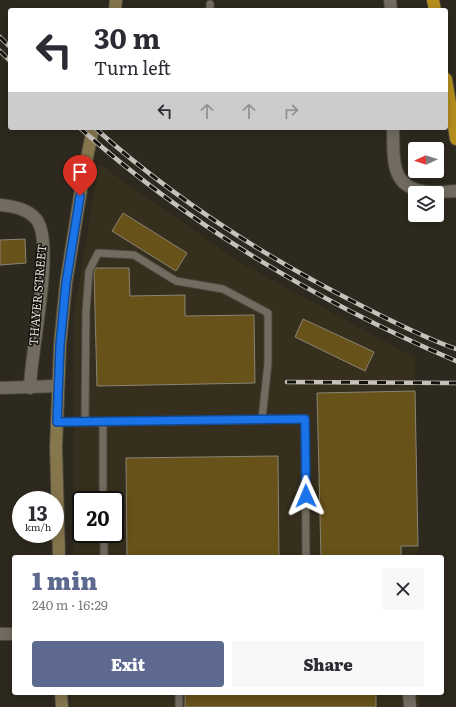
<!DOCTYPE html>
<meta charset="utf-8">
<style>
:root{--surface:#fff;--page:#f7f7f7;--text:#2b2b33;--muted:#7c7c81;--accent:#5d698e}
body{margin:0;font-family:Literata,serif;background:var(--page);color:var(--text);height:100vh;display:flex;flex-direction:column;font-size:15px;white-space:nowrap}
*{box-sizing:border-box;margin:0}
p{font-size:13px;color:var(--muted)}
.icon{flex:none;width:22px;height:22px;fill:none;stroke:currentColor;stroke-width:2;stroke-linecap:round;stroke-linejoin:round}
.map{position:relative;flex:1;overflow:hidden}
.drawer{position:absolute;left:12px;top:555px;width:432px;height:140px;display:flex;flex-direction:column;background:var(--surface);border-radius:4px;box-shadow:0 2px 10px #0003}
.drawer>*{flex:none}
.top-card{position:absolute;left:8px;top:8px;width:440px;height:122px;border-radius:4px;box-shadow:0 2px 10px #0003;background:#fff;color:var(--text);overflow:hidden}
.needle{width:26px;rotate:267deg}
.buttons{position:absolute;left:408px;top:142px;display:grid;gap:8px}
.buttons a{display:grid;place-items:center;width:36px;height:36px;border-radius:4px;background:var(--surface);box-shadow:0 2px 10px #0003;font-size:20px}
.speed{position:absolute;left:12px;top:491px;display:flex;gap:8px;font-size:20px;font-weight:700;text-align:center}
.speed>*{display:grid;place-content:center;width:52px;height:52px;border-radius:50%;background:var(--surface);box-shadow:0 2px 10px #0003;line-height:1}
.speed small{font-size:10px;font-weight:400}
.speed .limit{border:2px solid #111;border-radius:6px;background:#fff;color:#111}
.pin{position:absolute;display:grid;place-items:center;width:34px;height:34px;color:#fff;margin:-41px -17px;border-radius:50% 50% 50% 0;rotate:-45deg;box-shadow:0 0 4px #0007}
.pin .icon{rotate:45deg}
.me{position:absolute;width:44px;margin:-22px;rotate:359deg;stroke-linejoin:round;filter:drop-shadow(0 0 3px #0008)}
.turn{display:flex;align-items:center;gap:14px;height:84px;padding:0 20px;font-size:18px}
.turn .icon{width:52px;height:52px;stroke-width:2.5}
.turn b{display:block;font-size:28px;line-height:34px}
.lanes{display:flex;align-items:center;height:38px;padding:0 20px;background:#0003;justify-content:center;gap:20px;direction:ltr}
.lanes .off{opacity:.35}
.round{display:grid;place-items:center;flex:none;width:42px;height:42px;border-radius:4px;background:var(--page)}
.headline{display:flex;align-items:center;justify-content:space-between;height:68px;padding:0 20px}
h1{font-size:24px;font-weight:800;line-height:30px;color:var(--accent)}
.primary-button{display:flex;gap:8px;margin-top:auto;padding:8px 20px}
.primary-button a{flex:1;height:46px;border-radius:4px;background:var(--accent);color:#fff;font-size:16px;font-weight:800;line-height:46px;text-align:center}
.primary-button a+a{background:var(--page);color:var(--text)}
.map>svg:first-child{display:block}
</style>
<div class="map">
<svg width="456" height="707" viewBox="0 0 456 707">
<rect width="100%" height="100%" fill="#2e291e"/>
<g fill="#362f1d" fill-rule="evenodd">
<path d="M 99,164 L 241,263 L 415,358 L 418,557 L 73,557 L 74,313 ZM 81,500 L 115,500 L 115,534 L 81,534 Z"/>
<rect x="71" y="693" width="349" height="14"/>
</g>
<g fill="#675219" stroke="#8a8476">
<polygon points="123,213 187,253 176,271 112,231"/>
<polygon points="25,239 26,263 0,265 0,240"/>
<polygon points="96,268 129,268 130,296 185,295 185,316 254,315 255,383 97,386 94,271"/>
<polygon points="303,319 374,352 365,371 295,337"/>
<polygon points="415,391 418,546 401,546 401,557 321,557 317,393"/>
<polygon points="278,456 279,557 127,557 126,458"/>
<rect x="185" y="693" width="191" height="14"/>
</g>
<g fill="none" stroke-linecap="round" stroke-linejoin="round">
<g stroke="#4b473d" stroke-width="9">
<g id="lane">
<polyline points="210,4 210,10"/>
<polyline points="57,422 103,422 103,500"/>
<polyline points="85,422 86,312 89,271 98,253 134,255 176,281 223,289 268,313 268,363 262,419"/>
<polyline points="103,422 305,419 306,557"/>
<polyline points="104,534 104,557"/>
<polyline points="179,693 179,707"/>
</g>
</g>
<g stroke="#4b473d" stroke-width="14">
<g id="street">
<polyline points="390,0 391,10"/>
<path d="M 393,128 C 394,160 389,190 431,192 C 439,193 448,191 456,191"/>
<path d="M 0,205 C 12,206 28,209 36,219 C 56,242 30,354 30,388"/>
<polyline points="0,388 57,386"/>
<polyline points="0,634 14,634"/>
<polyline points="409,693 410,707"/>
</g>
</g>
<g stroke="#4b473d" stroke-width="14">
<g id="secondary">
<polyline points="115,10 116,0"/>
<polyline points="59,557 56,447 60,345 66,283 83,177 93,128"/>
<polyline points="61,693 62,707"/>
</g>
</g>
<g stroke="#4b473d" stroke-width="14">
<g id="highway">
<polyline points="433,0 435,10"/>
<polyline points="446,79 456,139"/>
</g>
</g>
<use href="#lane" stroke="#716c5f" stroke-width="7"/>
<use href="#street" stroke="#716c5f" stroke-width="12"/>
<use href="#secondary" stroke="#85764c" stroke-width="12"/>
<use href="#highway" stroke="#b48f1e" stroke-width="12"/>
<g stroke="#c6c2bb" stroke-width="4.5">
<g id="rail">
<polyline points="0,37 10,47"/>
<polyline points="0,51 10,61"/>
<path d="M 80,128 C 191,227 319,302 456,361"/>
<path d="M 95,128 C 174,199 265,257 360,305 C 391,321 423,337 456,349"/>
<polyline points="287,382 456,383"/>
</g>
</g>
<use href="#rail" stroke="#14120d" stroke-width="3" stroke-dasharray="9" stroke-linecap="butt"/>
</g>
<g fill="none" stroke-linecap="round" stroke-linejoin="round">
<g stroke="#114b97" stroke-width="10">
<polyline id="route" points="80,196 66,283 60,345 57,422 305,419 306,496"/>
</g>
<use href="#route" stroke="#1a73e8" stroke-width="7"/>
</g>
<g text-anchor="middle" stroke-width="3" stroke-linejoin="round" paint-order="stroke">
<g font-size="12" fill="#e1ded7" stroke="#14120d">
<text transform="translate(38 295) rotate(-85)" y="4">THAYER STREET</text>
</g>
</g>
</svg>
<div class="buttons">
<a><svg class="needle" viewBox="-14 -14 28 28"><path d="M0-13l5 13h-10z" fill="#e53935"/><path d="M0 13l5-13h-10z" fill="#7c7c81"/></svg></a>
<a><svg class="icon" aria-label="layers" viewBox="0 0 24 24"><path d="M12 4l9 5-9 5-9-5zM3 14l9 5 9-5"/></svg></a>
</div>
<div class="speed"><div>13<small>km/h</small></div><div class="limit">20</div></div>
<div class="pin" style="left:80px;top:196px;background:#d93025"><svg class="icon" aria-label="arrive" viewBox="0 0 24 24"><path d="M6 21V4h12l-3 4 3 4H6"/></svg></div>
<svg class="me" style="left:306px;top:496px" viewBox="-20 -20 40 40"><path d="M0-17L14 15 0 8-14 15z" fill="#1a73e8" stroke="#fff" stroke-width="4"/></svg>
<div class="top-card">
<div class="turn"><svg class="icon" aria-label="left" viewBox="0 0 24 24"><path d="M17 20v-9H6M10 6l-5 5 5 5"/></svg><div><b>30 m</b>Turn left</div></div>
<div class="lanes"><svg class="icon" aria-label="left" viewBox="0 0 24 24"><path d="M17 20v-9H6M10 6l-5 5 5 5"/></svg><svg class="icon off" aria-label="ahead" viewBox="0 0 24 24"><path d="M12 20V5M6 11l6-6 6 6"/></svg><svg class="icon off" aria-label="ahead" viewBox="0 0 24 24"><path d="M12 20V5M6 11l6-6 6 6"/></svg><svg class="icon off" aria-label="right" viewBox="0 0 24 24"><path d="M7 20v-9h11M14 6l5 5-5 5"/></svg></div>
</div>
<section class="drawer">
<div class="headline"><div><h1>1 min</h1><p>240 m · 16:29</p></div><a class="round"><svg class="icon" aria-label="close" viewBox="0 0 24 24"><path d="M6 6l12 12M18 6L6 18"/></svg></a></div>
<div class="primary-button"><a>Exit</a><a>Share</a></div>
</section>
</div>
